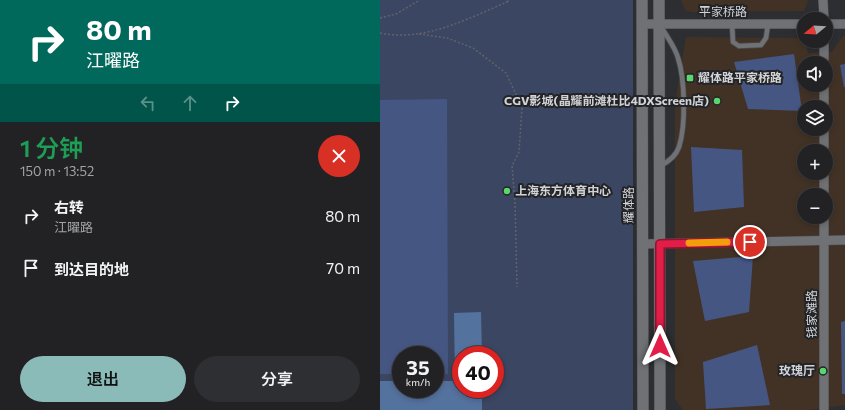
<!DOCTYPE html>
<html lang="zh">
<meta charset="utf-8">
<style>
:root{--surface:#222225;--page:#2e2f32;--text:#f1f3f6;--muted:#a2a4a7;--line:#3f3f42;--accent:#8bbbb9}
body{margin:0;font-family:Commissioner,"Noto Sans SC",sans-serif;background:var(--page);color:var(--text);height:100vh;display:flex;flex-direction:column;font-size:15px;white-space:nowrap}
*{box-sizing:border-box;margin:0}
p{font-size:13px;color:var(--muted)}
.icon{flex:none;width:22px;height:22px;fill:none;stroke:currentColor;stroke-width:2;stroke-linecap:round;stroke-linejoin:round}
.map{position:relative;flex:1;overflow:hidden}
.drawer{display:flex;flex-direction:column;background:var(--surface);width:380px}
.drawer>*{flex:none}
.hud{background:#00695c;color:#fff;overflow:hidden}
.needle{width:26px;rotate:252deg}
.tools{position:absolute;left:417px;top:12px;display:grid;gap:8px}
.tools a{display:grid;place-items:center;width:36px;height:36px;border-radius:50%;background:var(--surface);box-shadow:0 2px 6px #0003,0 0 0 1px var(--line);font-size:20px}
.speed{position:absolute;left:12px;top:346px;display:flex;gap:8px;font-size:20px;font-weight:700;text-align:center}
.speed>*{display:grid;place-content:center;width:52px;height:52px;border-radius:50%;background:var(--surface);box-shadow:0 2px 6px #0003,0 0 0 1px var(--line);line-height:1}
.speed small{font-size:10px;font-weight:400}
.speed .limit{border:6px solid #d22;background:#fff;color:#111}
.pin{position:absolute;display:grid;place-items:center;width:34px;height:34px;color:#fff;margin:-17px;border:2px solid #fff;border-radius:50%;box-shadow:0 1px 4px #0007}
.me{position:absolute;width:44px;margin:-22px;rotate:0deg;stroke-linejoin:round;filter:drop-shadow(0 0 3px #0008)}
.turn{display:flex;align-items:center;gap:14px;height:84px;padding:0 20px;font-size:18px}
.turn .icon{width:52px;height:52px;stroke-width:2.5}
.turn b{display:block;font-size:28px;line-height:34px}
.lanes{display:flex;align-items:center;height:38px;padding:0 20px;background:#0003;justify-content:center;gap:20px;direction:ltr}
.lanes .off{opacity:.35}
.round{display:grid;place-items:center;flex:none;width:42px;height:42px;border-radius:21px;background:var(--page)}
.headline{display:flex;align-items:center;justify-content:space-between;height:68px;padding:0 20px}
h1{font-size:24px;font-weight:600;line-height:30px;color:#1e9e55}
.primary-button{display:flex;gap:8px;margin-top:auto;padding:8px 20px}
.primary-button a{flex:1;height:46px;border-radius:24px;background:var(--accent);color:#111;font-size:16px;font-weight:600;line-height:46px;text-align:center}
.primary-button a+a{background:var(--page);color:var(--text)}
ul{padding:0;list-style:none}
li{display:flex;align-items:center;gap:12px;height:52px;padding:0 20px}
li div{flex:1}
li b{display:block;font-size:15px}
li em{font-style:normal}
main{display:flex;flex:1;min-height:0}
.map>svg:first-child{display:block}
</style>
<main>
<section class="drawer">
<div class="hud">
<div class="turn"><svg class="icon" aria-label="right" viewBox="0 0 24 24"><path d="M7 20v-9h11M14 6l5 5-5 5"/></svg><div><b>80 m</b>江曜路</div></div>
<div class="lanes"><svg class="icon off" aria-label="left" viewBox="0 0 24 24"><path d="M17 20v-9H6M10 6l-5 5 5 5"/></svg><svg class="icon off" aria-label="ahead" viewBox="0 0 24 24"><path d="M12 20V5M6 11l6-6 6 6"/></svg><svg class="icon" aria-label="right" viewBox="0 0 24 24"><path d="M7 20v-9h11M14 6l5 5-5 5"/></svg></div>
</div>
<div class="headline"><div><h1>1 分钟</h1><p>150 m · 13:52</p></div><a class="round" style="background:#d93025;color:#fff"><svg class="icon" aria-label="close" viewBox="0 0 24 24"><path d="M6 6l12 12M18 6L6 18"/></svg></a></div>
<ul>
<li><svg class="icon" aria-label="right" viewBox="0 0 24 24"><path d="M7 20v-9h11M14 6l5 5-5 5"/></svg><div><b>右转</b><p>江曜路</p></div><em>80 m</em></li>
<li><svg class="icon" aria-label="arrive" viewBox="0 0 24 24"><path d="M6 21V4h12l-3 4 3 4H6"/></svg><div><b>到达目的地</b></div><em>70 m</em></li>
</ul>
<div class="primary-button"><a>退出</a><a>分享</a></div>
</section>
<div class="map">
<svg width="465" height="410" viewBox="0 0 465 410">
<rect width="100%" height="100%" fill="#2d2e31"/>
<g fill="#423226" fill-rule="evenodd">
<polygon points="301,0 428,0 424,11 311,12 305,10"/>
<path d="M 463,36 L 465,36 L 465,405 L 429,410 L 303,410 L 295,399 L 295,103 L 306,37 L 417,38 L 425,41 L 428,53 L 452,52 ZM 424,63 L 446,63 L 446,85 L 424,85 ZM 424,107 L 446,107 L 446,129 L 424,129 ZM 424,151 L 446,151 L 446,173 L 424,173 ZM 424,195 L 446,195 L 446,217 L 424,217 Z"/>
</g>
<path fill="#3b4663" fill-rule="evenodd" d="M 0,0 L 253,0 L 253,410 L 0,410 ZM 21,355 L 55,355 L 55,389 L 21,389 ZM 81,355 L 115,355 L 115,389 L 81,389 Z"/>
<polygon fill="#54729e" points="101,312 102,355 81,355 81,389 102,389 102,410 0,410 0,381 21,381 21,389 55,389 55,381 75,381 74,313"/>
<g fill="#465683">
<polygon points="414,54 422,111 368,109 354,62"/>
<polygon points="465,64 465,87 464,87 460,65"/>
<polygon points="67,99 68,374 55,374 55,355 21,355 21,374 0,374 0,100"/>
<polygon points="311,147 362,150 364,207 314,212"/>
<polygon points="373,256 369,312 325,321 313,261"/>
<polygon points="465,321 465,394 462,394 461,322"/>
<polygon points="377,345 390,405 326,409 323,362"/>
</g>
<g fill="none" stroke-linecap="round" stroke-linejoin="round">
<g stroke="#4a4b4e" stroke-width="6">
<g id="service">
<polyline points="352,24 353,42 359,46 381,45 386,38 388,24"/>
<path d="M 280,166 C 288,162 296,156 299,147 C 306,125 305,79 298,58 C 295,47 287,37 282,28"/>
</g>
</g>
<g stroke="#4a4b4e" stroke-width="10">
<g id="minor">
<polyline points="443,0 444,19"/>
<polyline points="262,24 424,24"/>
<polyline points="446,24 465,24"/>
<polyline points="444,41 444,63"/>
<polyline points="444,85 444,107"/>
<polyline points="444,129 444,151"/>
<polyline points="444,173 444,195"/>
<polyline points="444,217 444,410"/>
<polyline points="262,244 465,240"/>
</g>
</g>
<g stroke="#4a4b4e" stroke-width="12">
<g id="tertiary">
<polyline points="262,0 263,410"/>
<polyline points="279,0 280,410"/>
</g>
</g>
<g stroke="#626366" stroke-width="1.5" stroke-dasharray="2 2" stroke-linecap="butt">
<polyline points="127,2 130,0"/>
<polyline points="0,18 16,14 40,0"/>
<path d="M 0,33 C 45,42 87,19 127,2 L 126,0"/>
<polyline points="39,34 67,38 93,48 126,73 142,107 139,152 132,166 135,203 137,287"/>
</g>
<use href="#service" stroke="#6f7175" stroke-width="4.5"/>
<use href="#minor" stroke="#6f7175" stroke-width="9"/>
<use href="#tertiary" stroke="#6f7175" stroke-width="11"/>
</g>
<g fill="none" stroke-linecap="round" stroke-linejoin="round">
<g stroke="#92132f" stroke-width="10">
<polyline id="route" points="280,346 280,244 370,242"/>
</g>
<use href="#route" stroke="#e11d48" stroke-width="7"/>
<polyline stroke="#f59e0b" stroke-width="7" points="309,243 347,242"/>
</g>
<g fill="#5bd56e" stroke="#232427" stroke-width="1.5">
<rect x="306" y="74" width="8" height="8" rx="2"/>
<circle cx="337" cy="101" r="4"/>
<circle cx="127" cy="191" r="4"/>
<circle cx="443" cy="371" r="4"/>
</g>
<g text-anchor="middle" stroke-width="4" stroke-linejoin="round" paint-order="stroke">
<g font-size="12" fill="#d2d3d6" stroke="#232427">
<text x="343" y="16">平家桥路</text>
<text transform="translate(249 205) rotate(-90)" y="4">耀体路</text>
<text transform="translate(432 314) rotate(-90)" y="4">钱家滩路</text>
</g>
<g font-size="12" font-weight="bold" fill="#d2d3d6" stroke="#232427" text-anchor="start">
<text x="318" y="82">耀体路平家桥路</text>
<text x="329" y="105" text-anchor="end">CGV影城(晶耀前滩杜比4DXScreen店)</text>
<text x="135" y="195">上海东方体育中心</text>
<text x="435" y="375" text-anchor="end">玫瑰厅</text>
</g>
</g>
</svg>
<div class="tools">
<a><svg class="needle" viewBox="-14 -14 28 28"><path d="M0-13l5 13h-10z" fill="#e53935"/><path d="M0 13l5-13h-10z" fill="#a2a4a7"/></svg></a>
<a><svg class="icon" aria-label="sound" viewBox="0 0 24 24"><path d="M4 9h4l5-4v14l-5-4H4zM17 9q2 3 0 6"/></svg></a>
<a><svg class="icon" aria-label="layers" viewBox="0 0 24 24"><path d="M12 4l9 5-9 5-9-5zM3 14l9 5 9-5"/></svg></a>
<a>+</a>
<a>−</a>
</div>
<div class="speed"><div>35<small>km/h</small></div><div class="limit">40</div></div>
<div class="pin" style="left:370px;top:242px;background:#d93025"><svg class="icon" aria-label="arrive" viewBox="0 0 24 24"><path d="M6 21V4h12l-3 4 3 4H6"/></svg></div>
<svg class="me" style="left:280px;top:346px" viewBox="-20 -20 40 40"><path d="M0-17L14 15 0 8-14 15z" fill="#e11d48" stroke="#fff" stroke-width="4"/></svg>
</div>
</main>
